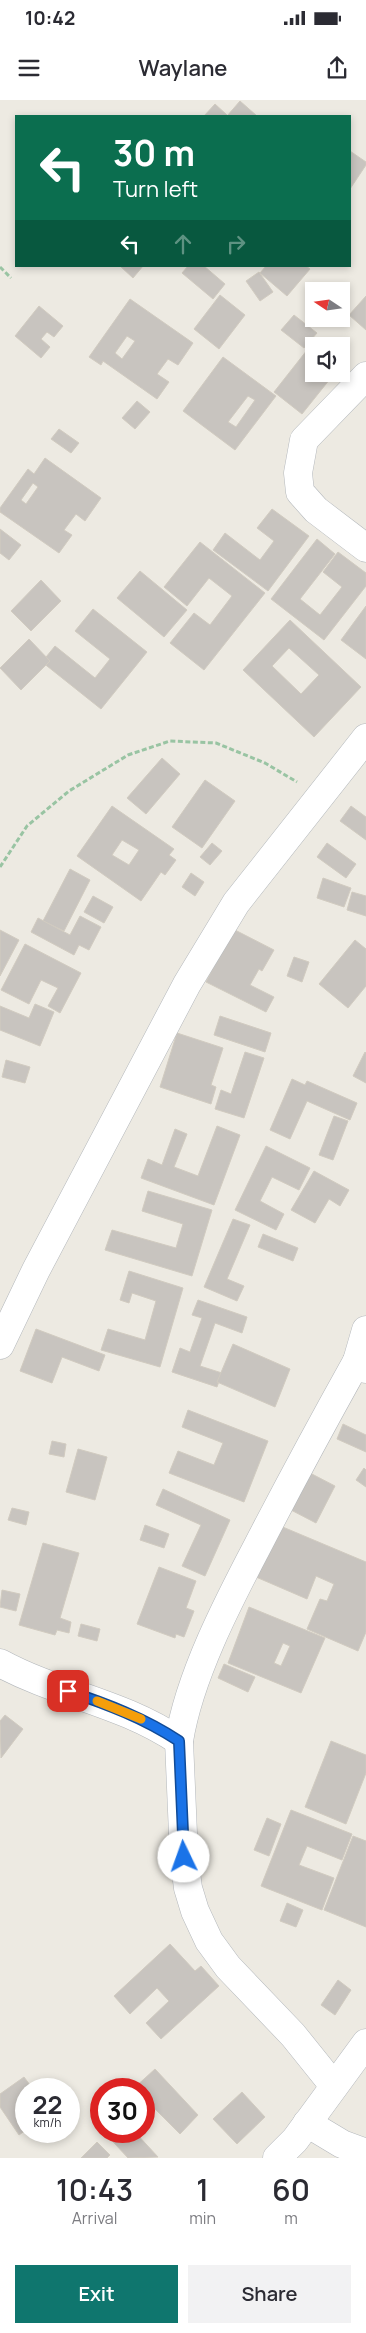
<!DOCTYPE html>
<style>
:root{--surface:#fff;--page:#f2f2f3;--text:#2b2b33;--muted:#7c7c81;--accent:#0f766e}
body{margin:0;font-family:Manrope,sans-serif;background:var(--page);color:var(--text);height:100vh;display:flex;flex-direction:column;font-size:19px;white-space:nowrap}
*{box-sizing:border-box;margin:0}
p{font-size:16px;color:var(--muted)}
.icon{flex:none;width:28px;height:28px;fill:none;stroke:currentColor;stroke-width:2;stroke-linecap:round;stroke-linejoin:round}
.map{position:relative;height:2058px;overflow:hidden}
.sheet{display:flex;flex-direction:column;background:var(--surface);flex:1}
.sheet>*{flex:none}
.banner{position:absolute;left:15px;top:15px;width:336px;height:152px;border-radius:0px;box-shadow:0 2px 8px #0003;background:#0b6e4f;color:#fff;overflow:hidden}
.needle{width:32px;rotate:283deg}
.fabs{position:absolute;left:305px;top:182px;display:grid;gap:10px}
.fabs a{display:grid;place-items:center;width:45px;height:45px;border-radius:0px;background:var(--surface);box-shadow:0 2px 8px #0003;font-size:25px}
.speed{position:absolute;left:15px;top:1978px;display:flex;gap:10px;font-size:25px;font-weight:700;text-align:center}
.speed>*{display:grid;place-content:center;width:65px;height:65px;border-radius:50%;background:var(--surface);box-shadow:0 2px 8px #0003;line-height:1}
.speed small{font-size:12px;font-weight:400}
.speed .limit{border:8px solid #d22;background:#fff;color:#111}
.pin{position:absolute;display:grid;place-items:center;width:42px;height:42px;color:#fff;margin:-21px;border-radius:10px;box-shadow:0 2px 8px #0006}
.me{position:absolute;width:55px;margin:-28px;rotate:357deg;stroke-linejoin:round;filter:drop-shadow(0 0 4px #0008)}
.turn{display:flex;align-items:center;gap:18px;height:105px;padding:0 15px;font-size:22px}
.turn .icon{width:65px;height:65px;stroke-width:2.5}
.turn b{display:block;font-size:35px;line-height:42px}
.lanes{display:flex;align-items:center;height:48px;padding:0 15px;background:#0003;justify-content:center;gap:25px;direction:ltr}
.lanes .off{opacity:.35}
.eta{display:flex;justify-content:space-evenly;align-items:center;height:85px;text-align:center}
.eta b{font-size:30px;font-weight:600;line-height:35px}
.button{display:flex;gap:10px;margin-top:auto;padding:10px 15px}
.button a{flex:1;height:58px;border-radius:0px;background:var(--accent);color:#fff;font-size:20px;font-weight:600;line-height:58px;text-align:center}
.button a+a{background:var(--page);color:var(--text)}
.status{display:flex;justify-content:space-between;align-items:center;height:35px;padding:0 25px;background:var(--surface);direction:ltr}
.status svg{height:14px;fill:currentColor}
header{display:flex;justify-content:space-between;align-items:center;height:65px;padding:0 15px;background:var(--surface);font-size:22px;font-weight:600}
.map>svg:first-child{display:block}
</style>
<div class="status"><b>10:42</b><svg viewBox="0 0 49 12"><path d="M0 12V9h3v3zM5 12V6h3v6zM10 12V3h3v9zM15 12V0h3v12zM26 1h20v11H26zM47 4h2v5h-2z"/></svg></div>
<header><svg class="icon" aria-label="menu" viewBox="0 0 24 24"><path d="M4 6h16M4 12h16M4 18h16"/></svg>Waylane<svg class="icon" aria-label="share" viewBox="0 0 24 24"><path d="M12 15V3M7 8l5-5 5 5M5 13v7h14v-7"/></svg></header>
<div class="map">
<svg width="366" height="2058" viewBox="0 0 366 2058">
<rect width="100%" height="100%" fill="#edeae2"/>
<g fill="#c8c4bf" stroke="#d1cbc0" fill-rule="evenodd">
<polygon points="240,1 257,16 227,16"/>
<polygon points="215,4 227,15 225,16 204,16"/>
<polygon points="350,51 366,62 366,65 350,89"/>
<polygon points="120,166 143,166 133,178"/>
<polygon points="188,166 204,166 225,184 213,199 182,173"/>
<polygon points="266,166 306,166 310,169 287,196 260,173"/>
<polygon points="259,172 273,192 260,201 246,181"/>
<polygon points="220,195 245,215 219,249 194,229"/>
<polygon points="366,196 366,230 349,215"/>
<path d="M 130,199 L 193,243 L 178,265 L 168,259 L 157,274 L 169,282 L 157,299 L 103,261 L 101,265 L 89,257 ZM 127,236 L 135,241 L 122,259 L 115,253 Z"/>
<polygon points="39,206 63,226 54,237 47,232 41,239 50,247 41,258 15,236"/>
<polygon points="294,215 317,233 304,248 281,230"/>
<polygon points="311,245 314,247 314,274 334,274 302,314 274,292"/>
<path d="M 223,257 L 276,296 L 235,350 L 183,311 ZM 248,296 L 255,300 L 236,327 L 228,322 Z"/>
<polygon points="137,301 150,312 135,329 122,318"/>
<polygon points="59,329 79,343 71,353 51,339"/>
<path d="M 45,358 L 101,398 L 85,421 L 76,414 L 64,430 L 72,435 L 59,453 L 0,412 L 0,408 L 28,369 L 34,374 ZM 33,383 L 38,387 L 26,404 L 21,400 Z"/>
<polygon points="272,409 309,436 268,491 213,450 225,433 260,460 274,441 257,428"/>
<polygon points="0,429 21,445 9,460 0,453"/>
<polygon points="317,439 335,454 300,499 320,515 342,487 323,472 338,452 366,473 366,486 324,540 271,499"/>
<polygon points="200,442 265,493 204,570 170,543 194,513 210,525 232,496 209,478 187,506 164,487"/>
<polygon points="140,471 187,510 164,537 117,498"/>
<polygon points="41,480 61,501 31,531 11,511"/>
<polygon points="366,506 366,559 341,540"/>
<polygon points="93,509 147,552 101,609 42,562 55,546 95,578 110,559 75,531"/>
<path d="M 290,520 L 361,587 L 314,637 L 243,570 ZM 289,548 L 319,575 L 301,594 L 272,566 Z"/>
<polygon points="29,539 50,561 21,590 0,568"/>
<polygon points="162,658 180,674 146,714 127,698"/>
<polygon points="205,680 235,701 202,748 172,727"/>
<path d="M 112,706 L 174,749 L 169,755 L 176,760 L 165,775 L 161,772 L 141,801 L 77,756 ZM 122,740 L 139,750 L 129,765 L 112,755 Z"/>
<polygon points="351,706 366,717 366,740 340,721"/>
<polygon points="212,743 222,751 210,765 200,757"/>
<polygon points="327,743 356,764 346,778 317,757"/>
<polygon points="70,769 90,780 64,831 43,821"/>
<polygon points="191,773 204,782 195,796 182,787"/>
<polygon points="323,778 351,788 344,807 317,798"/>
<polygon points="352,792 366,796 366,816 347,810"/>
<polygon points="93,796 113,807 104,823 84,812"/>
<polygon points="80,816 101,827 89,850 79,845 74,855 31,832 38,818 70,835"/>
<polygon points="233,829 274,850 262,871 259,869 250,885 274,897 266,912 206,882"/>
<polygon points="0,830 19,840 0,876"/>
<polygon points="355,840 366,849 366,886 348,908 319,884"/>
<polygon points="25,844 81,873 60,913 48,906 58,888 41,880 29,904 1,890"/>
<polygon points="294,857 309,862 302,882 287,876"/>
<polygon points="35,904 54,912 40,946 0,930 0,906 29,918"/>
<polygon points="220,916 271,933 265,952 214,935"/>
<polygon points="177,933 223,948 211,985 216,987 211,1004 160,987"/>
<polygon points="245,952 264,958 244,1018 215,1009 221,990 231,994"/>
<polygon points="365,952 366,953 366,983 353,976"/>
<polygon points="6,960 30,967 25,983 2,977"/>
<polygon points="292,979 305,985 307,981 357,1003 350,1020 307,1001 290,1039 270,1030"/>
<polygon points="334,1016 348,1021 333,1060 319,1055"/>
<polygon points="217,1026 240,1035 214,1105 141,1078 148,1059 162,1065 175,1029 187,1034 174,1067 198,1076"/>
<polygon points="266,1046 310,1068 299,1090 272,1077 260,1101 284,1114 276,1130 235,1110"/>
<polygon points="314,1071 349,1090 340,1106 329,1099 315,1123 291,1110"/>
<polygon points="148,1091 212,1110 192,1176 105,1150 112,1130 176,1148 183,1124 142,1111"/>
<polygon points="233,1119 250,1125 227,1179 244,1186 237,1201 204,1187"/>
<polygon points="263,1134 298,1148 293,1161 258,1147"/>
<polygon points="129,1171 183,1188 160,1267 101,1250 108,1229 145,1240 156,1201 132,1193 129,1203 120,1200"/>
<polygon points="198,1200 247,1217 242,1233 215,1223 200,1266 222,1273 217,1287 172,1272 180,1248 190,1252 202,1218 192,1215"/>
<polygon points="36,1229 105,1255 99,1271 62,1257 52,1283 20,1271"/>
<polygon points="233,1244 290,1269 275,1307 217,1282"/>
<polygon points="188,1310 268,1341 244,1402 169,1373 178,1351 214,1365 223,1343 182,1327"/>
<polygon points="343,1324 366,1335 366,1352 337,1339"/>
<polygon points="52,1341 66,1344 64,1357 49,1354"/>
<polygon points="78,1349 107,1357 95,1400 66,1392"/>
<polygon points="364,1368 366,1370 366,1387 356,1380"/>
<polygon points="310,1373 335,1386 316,1423 291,1410"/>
<polygon points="163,1389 230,1420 205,1476 182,1466 201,1425 156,1405"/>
<polygon points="12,1408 29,1412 26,1425 8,1420"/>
<polygon points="145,1425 169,1434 164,1448 140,1440"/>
<polygon points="278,1425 366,1462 366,1532 358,1551 307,1529 320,1499 327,1501 334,1484 316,1476 307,1499 256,1477"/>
<polygon points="43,1443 79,1453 60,1518 71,1522 69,1533 57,1530 55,1535 19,1525"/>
<polygon points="159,1467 196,1481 186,1508 194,1511 184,1537 176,1534 175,1538 137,1524"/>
<polygon points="2,1490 20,1494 16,1511 0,1507"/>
<path d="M 249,1507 L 325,1538 L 301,1593 L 228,1563 ZM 283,1543 L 290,1546 L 281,1566 L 274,1563 Z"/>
<polygon points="81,1524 100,1529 97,1541 78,1536"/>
<polygon points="224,1564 255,1577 248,1592 218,1578"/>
<polygon points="5,1615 23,1629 1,1658 0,1621"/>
<polygon points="331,1641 366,1655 366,1673 346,1724 305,1707"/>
<polygon points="291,1710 352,1734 342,1760 307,1746 299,1765 334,1778 322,1810 261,1786"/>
<polygon points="267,1718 281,1724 269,1756 254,1750"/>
<polygon points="353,1736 366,1741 366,1827 324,1810"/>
<polygon points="287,1803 303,1810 296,1827 280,1821"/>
<polygon points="170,1844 195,1871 201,1866 219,1886 161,1939 146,1923 169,1901 157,1888 130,1914 114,1896"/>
<polygon points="338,1880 351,1890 335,1915 321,1905"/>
<polygon points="155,1969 198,2015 180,2034 153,2007 144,2015 144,1989 133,1989"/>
<polygon points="24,1977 33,1989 26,1989 26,2030 19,2035 0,2007 0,1994"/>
<polygon points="242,1992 265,2017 237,2044 213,2019"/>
<polygon points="103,2031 134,2031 158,2057 128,2058"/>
<polygon points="97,2042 110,2055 107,2058 81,2058"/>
</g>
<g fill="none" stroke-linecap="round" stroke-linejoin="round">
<g stroke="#b4b8bc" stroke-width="29">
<g id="minor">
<polyline points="366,276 304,340 298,373 300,392 316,410 366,448"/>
<polyline points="366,1230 357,1261 366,1269"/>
<polyline points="0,1245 36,1170 187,884 236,803 366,638"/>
<path d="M 0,1563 C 59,1595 121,1602 179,1641"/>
<path d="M 334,1986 L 293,1935 L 228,1867 L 209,1841 L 195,1811 L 188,1788 L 184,1757 L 179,1641 C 189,1577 228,1502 258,1445 C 290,1383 323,1322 357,1261"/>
<polyline points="307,2023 342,2044 366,2053"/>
<polyline points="277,2058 295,2040 366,1943"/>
</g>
</g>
<g stroke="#99c4a3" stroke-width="3" stroke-dasharray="5 2.5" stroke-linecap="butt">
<polyline points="0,167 11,178"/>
<polyline points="0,767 27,726 69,691 128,655 170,641 216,643 265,663 297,682"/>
</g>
<use href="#minor" stroke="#fff" stroke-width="28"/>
</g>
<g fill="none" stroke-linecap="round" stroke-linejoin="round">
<g stroke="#114b97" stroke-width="12">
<path id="route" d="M 68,1591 C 107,1604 144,1618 179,1641 L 184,1757"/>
</g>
<use href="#route" stroke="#1a73e8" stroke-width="9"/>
<polyline stroke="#f59e0b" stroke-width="9" points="97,1601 141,1619"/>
</g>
</svg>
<div class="fabs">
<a><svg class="needle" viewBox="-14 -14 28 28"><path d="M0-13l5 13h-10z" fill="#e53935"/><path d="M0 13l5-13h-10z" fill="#7c7c81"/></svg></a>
<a><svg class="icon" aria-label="sound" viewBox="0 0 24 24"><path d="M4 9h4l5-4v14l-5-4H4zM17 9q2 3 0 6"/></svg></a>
</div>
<div class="speed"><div>22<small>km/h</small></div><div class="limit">30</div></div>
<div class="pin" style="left:68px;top:1591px;background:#d93025"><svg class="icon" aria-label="arrive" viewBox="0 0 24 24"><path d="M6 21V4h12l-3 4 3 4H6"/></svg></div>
<svg class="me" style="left:184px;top:1757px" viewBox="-20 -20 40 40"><circle r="19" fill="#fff"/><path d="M0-13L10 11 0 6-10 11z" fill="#1a73e8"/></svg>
<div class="banner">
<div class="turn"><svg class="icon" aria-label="left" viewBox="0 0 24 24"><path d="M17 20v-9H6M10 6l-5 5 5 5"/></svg><div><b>30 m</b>Turn left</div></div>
<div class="lanes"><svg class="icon" aria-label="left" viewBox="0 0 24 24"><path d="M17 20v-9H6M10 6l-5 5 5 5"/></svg><svg class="icon off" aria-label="ahead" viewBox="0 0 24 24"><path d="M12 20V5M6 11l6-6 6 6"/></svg><svg class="icon off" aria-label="right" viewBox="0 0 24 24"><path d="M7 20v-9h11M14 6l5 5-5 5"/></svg></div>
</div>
</div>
<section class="sheet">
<div class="eta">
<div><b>10:43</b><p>Arrival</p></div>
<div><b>1</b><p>min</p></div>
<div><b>60</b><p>m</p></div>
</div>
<div class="button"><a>Exit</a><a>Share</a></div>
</section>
